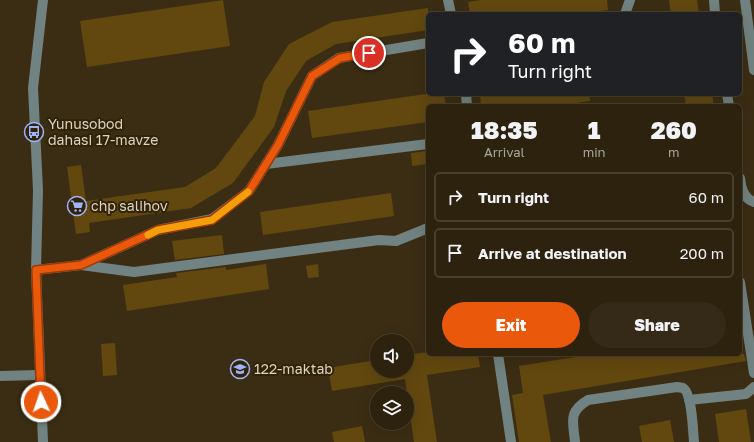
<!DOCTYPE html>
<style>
:root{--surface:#2c220e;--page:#342a17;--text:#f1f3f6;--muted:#a6a49e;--line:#483f2e;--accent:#ea580c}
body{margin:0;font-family:"Golos Text",sans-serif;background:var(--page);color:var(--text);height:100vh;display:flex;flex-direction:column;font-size:15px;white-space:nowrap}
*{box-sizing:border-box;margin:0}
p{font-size:13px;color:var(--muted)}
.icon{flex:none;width:22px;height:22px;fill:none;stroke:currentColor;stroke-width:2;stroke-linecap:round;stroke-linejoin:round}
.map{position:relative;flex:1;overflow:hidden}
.sheet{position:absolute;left:426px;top:104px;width:316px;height:252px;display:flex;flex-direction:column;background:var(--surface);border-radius:6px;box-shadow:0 4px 16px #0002,0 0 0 1px var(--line)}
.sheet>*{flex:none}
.banner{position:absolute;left:426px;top:12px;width:316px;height:84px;border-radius:6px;box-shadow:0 4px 16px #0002,0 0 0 1px var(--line);background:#202124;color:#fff;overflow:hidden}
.controls{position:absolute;left:370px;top:334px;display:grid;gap:8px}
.controls a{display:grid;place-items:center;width:44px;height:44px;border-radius:50%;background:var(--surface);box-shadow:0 4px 16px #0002,0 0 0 1px var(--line);font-size:20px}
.pin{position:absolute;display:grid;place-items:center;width:34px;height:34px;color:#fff;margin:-17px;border:2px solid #fff;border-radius:50%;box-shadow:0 1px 4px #0007}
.me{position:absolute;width:44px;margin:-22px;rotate:357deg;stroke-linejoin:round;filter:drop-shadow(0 0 3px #0008)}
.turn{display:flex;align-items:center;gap:14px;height:84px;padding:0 16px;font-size:18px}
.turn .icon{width:52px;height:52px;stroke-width:2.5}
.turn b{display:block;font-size:28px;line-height:34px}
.eta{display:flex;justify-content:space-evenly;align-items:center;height:68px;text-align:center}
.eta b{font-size:24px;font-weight:800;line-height:28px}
.cta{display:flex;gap:8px;margin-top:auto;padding:8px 16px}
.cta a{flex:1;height:46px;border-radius:24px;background:var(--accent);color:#fff;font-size:16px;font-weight:800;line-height:46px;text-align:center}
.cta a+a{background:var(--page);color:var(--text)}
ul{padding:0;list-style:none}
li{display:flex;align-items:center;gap:12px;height:50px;margin:0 8px 6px;padding:0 8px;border:2px solid var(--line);border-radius:6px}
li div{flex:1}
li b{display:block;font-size:15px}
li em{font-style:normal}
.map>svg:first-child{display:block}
</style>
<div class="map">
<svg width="754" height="442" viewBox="0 0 754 442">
<rect width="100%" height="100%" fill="#3b2d13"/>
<g fill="#62480f">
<polygon points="223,0 230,46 87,67 80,21"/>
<polygon points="480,0 607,0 608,10 578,14 470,14 468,2"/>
<polygon points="669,0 697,0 699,14 671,14"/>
<polygon points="428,8 428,30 336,44 306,61 286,91 274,127 233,183 191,208 89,223 90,232 76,234 67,167 81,165 86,201 185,187 216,168 255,116 264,82 289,44 332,22"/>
<polygon points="426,94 444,94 446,106 428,106 428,122 312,138 308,111"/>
<polygon points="480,94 589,94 590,101 553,106 481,106"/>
<polygon points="684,94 712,94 714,106 686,106"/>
<polygon points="427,151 428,164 412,166 411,153"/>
<polygon points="391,193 394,216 263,235 260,212"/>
<polygon points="222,235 224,254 175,260 172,241"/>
<polygon points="266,264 269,289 127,311 123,285 177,277 176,273 226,267 226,270"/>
<polygon points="318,264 319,277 308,278 306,266"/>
<polygon points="115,343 117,375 103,376 101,344"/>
<polygon points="428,352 428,354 478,354 480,367 427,375 437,442 414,442 405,379 332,391 328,368 377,360 377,371 407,371 407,355"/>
<polygon points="594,354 744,354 746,361 543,395 551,442 519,442 512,395 523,393 519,366"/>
<polygon points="746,409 751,442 719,442 715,414"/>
<polygon points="670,420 674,442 642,442 639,426"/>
<polygon points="362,426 365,442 334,442 332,432"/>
</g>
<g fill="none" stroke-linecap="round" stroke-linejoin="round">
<g stroke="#708281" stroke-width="10">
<polyline points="43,0 33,88 38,190 36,270 43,442"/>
<polyline points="448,0 451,14"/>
<polyline points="714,0 715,14"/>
<polyline points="745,0 754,70"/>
<polyline points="625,14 630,0"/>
<polyline points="466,94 467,106"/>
<polyline points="727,94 729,106"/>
<polyline points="266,164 428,144"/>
<path d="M 740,178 C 741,188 744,199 754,202"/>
<polyline points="81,265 134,272 379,240 396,241 428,228"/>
<polyline points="36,270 81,265 158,230 212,219 249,191 278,145 312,76 339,58 428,43"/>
<polyline points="740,282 754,373"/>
<polyline points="498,354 511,442"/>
<polyline points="0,376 39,375"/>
<polyline points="689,400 746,394 754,387"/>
<path d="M 575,442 C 573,421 568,412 588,400 L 677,387 C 677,387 683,388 683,388 C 692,393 693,432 694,442"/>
</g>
</g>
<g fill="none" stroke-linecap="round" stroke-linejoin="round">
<g stroke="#983908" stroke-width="10">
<polyline id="route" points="41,402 36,270 81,265 158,230 212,220 249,191 278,145 312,76 340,58 369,53"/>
</g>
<use href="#route" stroke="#ea580c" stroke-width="7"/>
<polyline stroke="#f59e0b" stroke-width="7" points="148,235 158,230 212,220 248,192"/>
</g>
<defs>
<g id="bus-ring" transform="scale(1)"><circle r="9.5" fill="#312308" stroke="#a0b3fd" stroke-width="1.5"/><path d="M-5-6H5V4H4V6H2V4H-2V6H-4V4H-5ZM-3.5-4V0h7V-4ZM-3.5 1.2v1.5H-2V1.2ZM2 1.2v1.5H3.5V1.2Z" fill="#a0b3fd"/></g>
<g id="supermarket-ring" transform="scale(1)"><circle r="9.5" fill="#312308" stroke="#a0b3fd" stroke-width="1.5"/><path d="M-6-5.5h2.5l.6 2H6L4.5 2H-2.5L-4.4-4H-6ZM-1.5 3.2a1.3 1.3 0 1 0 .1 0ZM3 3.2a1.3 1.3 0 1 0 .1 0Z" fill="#a0b3fd"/></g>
<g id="school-ring" transform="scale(1)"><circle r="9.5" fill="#312308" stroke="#a0b3fd" stroke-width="1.5"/><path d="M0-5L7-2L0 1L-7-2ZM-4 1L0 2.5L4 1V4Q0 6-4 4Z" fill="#a0b3fd"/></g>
</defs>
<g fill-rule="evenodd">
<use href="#bus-ring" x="34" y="132"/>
<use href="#supermarket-ring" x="77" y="206"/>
<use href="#school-ring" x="240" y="369"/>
</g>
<g text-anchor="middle" stroke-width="4" stroke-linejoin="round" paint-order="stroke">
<g font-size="14" fill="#dcd4c5" stroke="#312308" text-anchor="start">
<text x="48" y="129">Yunusobod<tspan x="48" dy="16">dahasi 17-mavze</tspan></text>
<text x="91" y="211">chp salihov</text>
<text x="254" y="374">122-maktab</text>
</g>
</g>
</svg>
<div class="controls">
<a><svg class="icon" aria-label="sound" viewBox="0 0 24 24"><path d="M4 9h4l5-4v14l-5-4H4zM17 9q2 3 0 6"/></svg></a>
<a><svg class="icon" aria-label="layers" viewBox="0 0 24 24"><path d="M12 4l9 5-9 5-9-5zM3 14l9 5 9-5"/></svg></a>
</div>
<div class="pin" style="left:369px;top:53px;background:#d93025"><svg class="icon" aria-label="arrive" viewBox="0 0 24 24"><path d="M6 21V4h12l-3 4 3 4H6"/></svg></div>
<svg class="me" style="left:41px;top:402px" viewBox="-20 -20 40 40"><circle r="17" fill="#ea580c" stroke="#fff" stroke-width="3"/><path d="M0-11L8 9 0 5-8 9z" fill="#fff"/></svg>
<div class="banner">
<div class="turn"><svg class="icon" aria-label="right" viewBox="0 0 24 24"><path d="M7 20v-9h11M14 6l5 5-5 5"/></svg><div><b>60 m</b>Turn right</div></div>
</div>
<section class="sheet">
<div class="eta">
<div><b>18:35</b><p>Arrival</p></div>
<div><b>1</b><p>min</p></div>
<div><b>260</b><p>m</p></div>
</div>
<ul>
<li><svg class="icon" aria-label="right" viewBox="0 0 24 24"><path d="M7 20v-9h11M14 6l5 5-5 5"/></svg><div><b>Turn right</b></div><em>60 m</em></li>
<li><svg class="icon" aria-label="arrive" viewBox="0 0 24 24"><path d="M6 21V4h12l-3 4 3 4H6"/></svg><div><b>Arrive at destination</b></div><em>200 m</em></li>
</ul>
<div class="cta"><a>Exit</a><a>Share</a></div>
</section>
</div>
